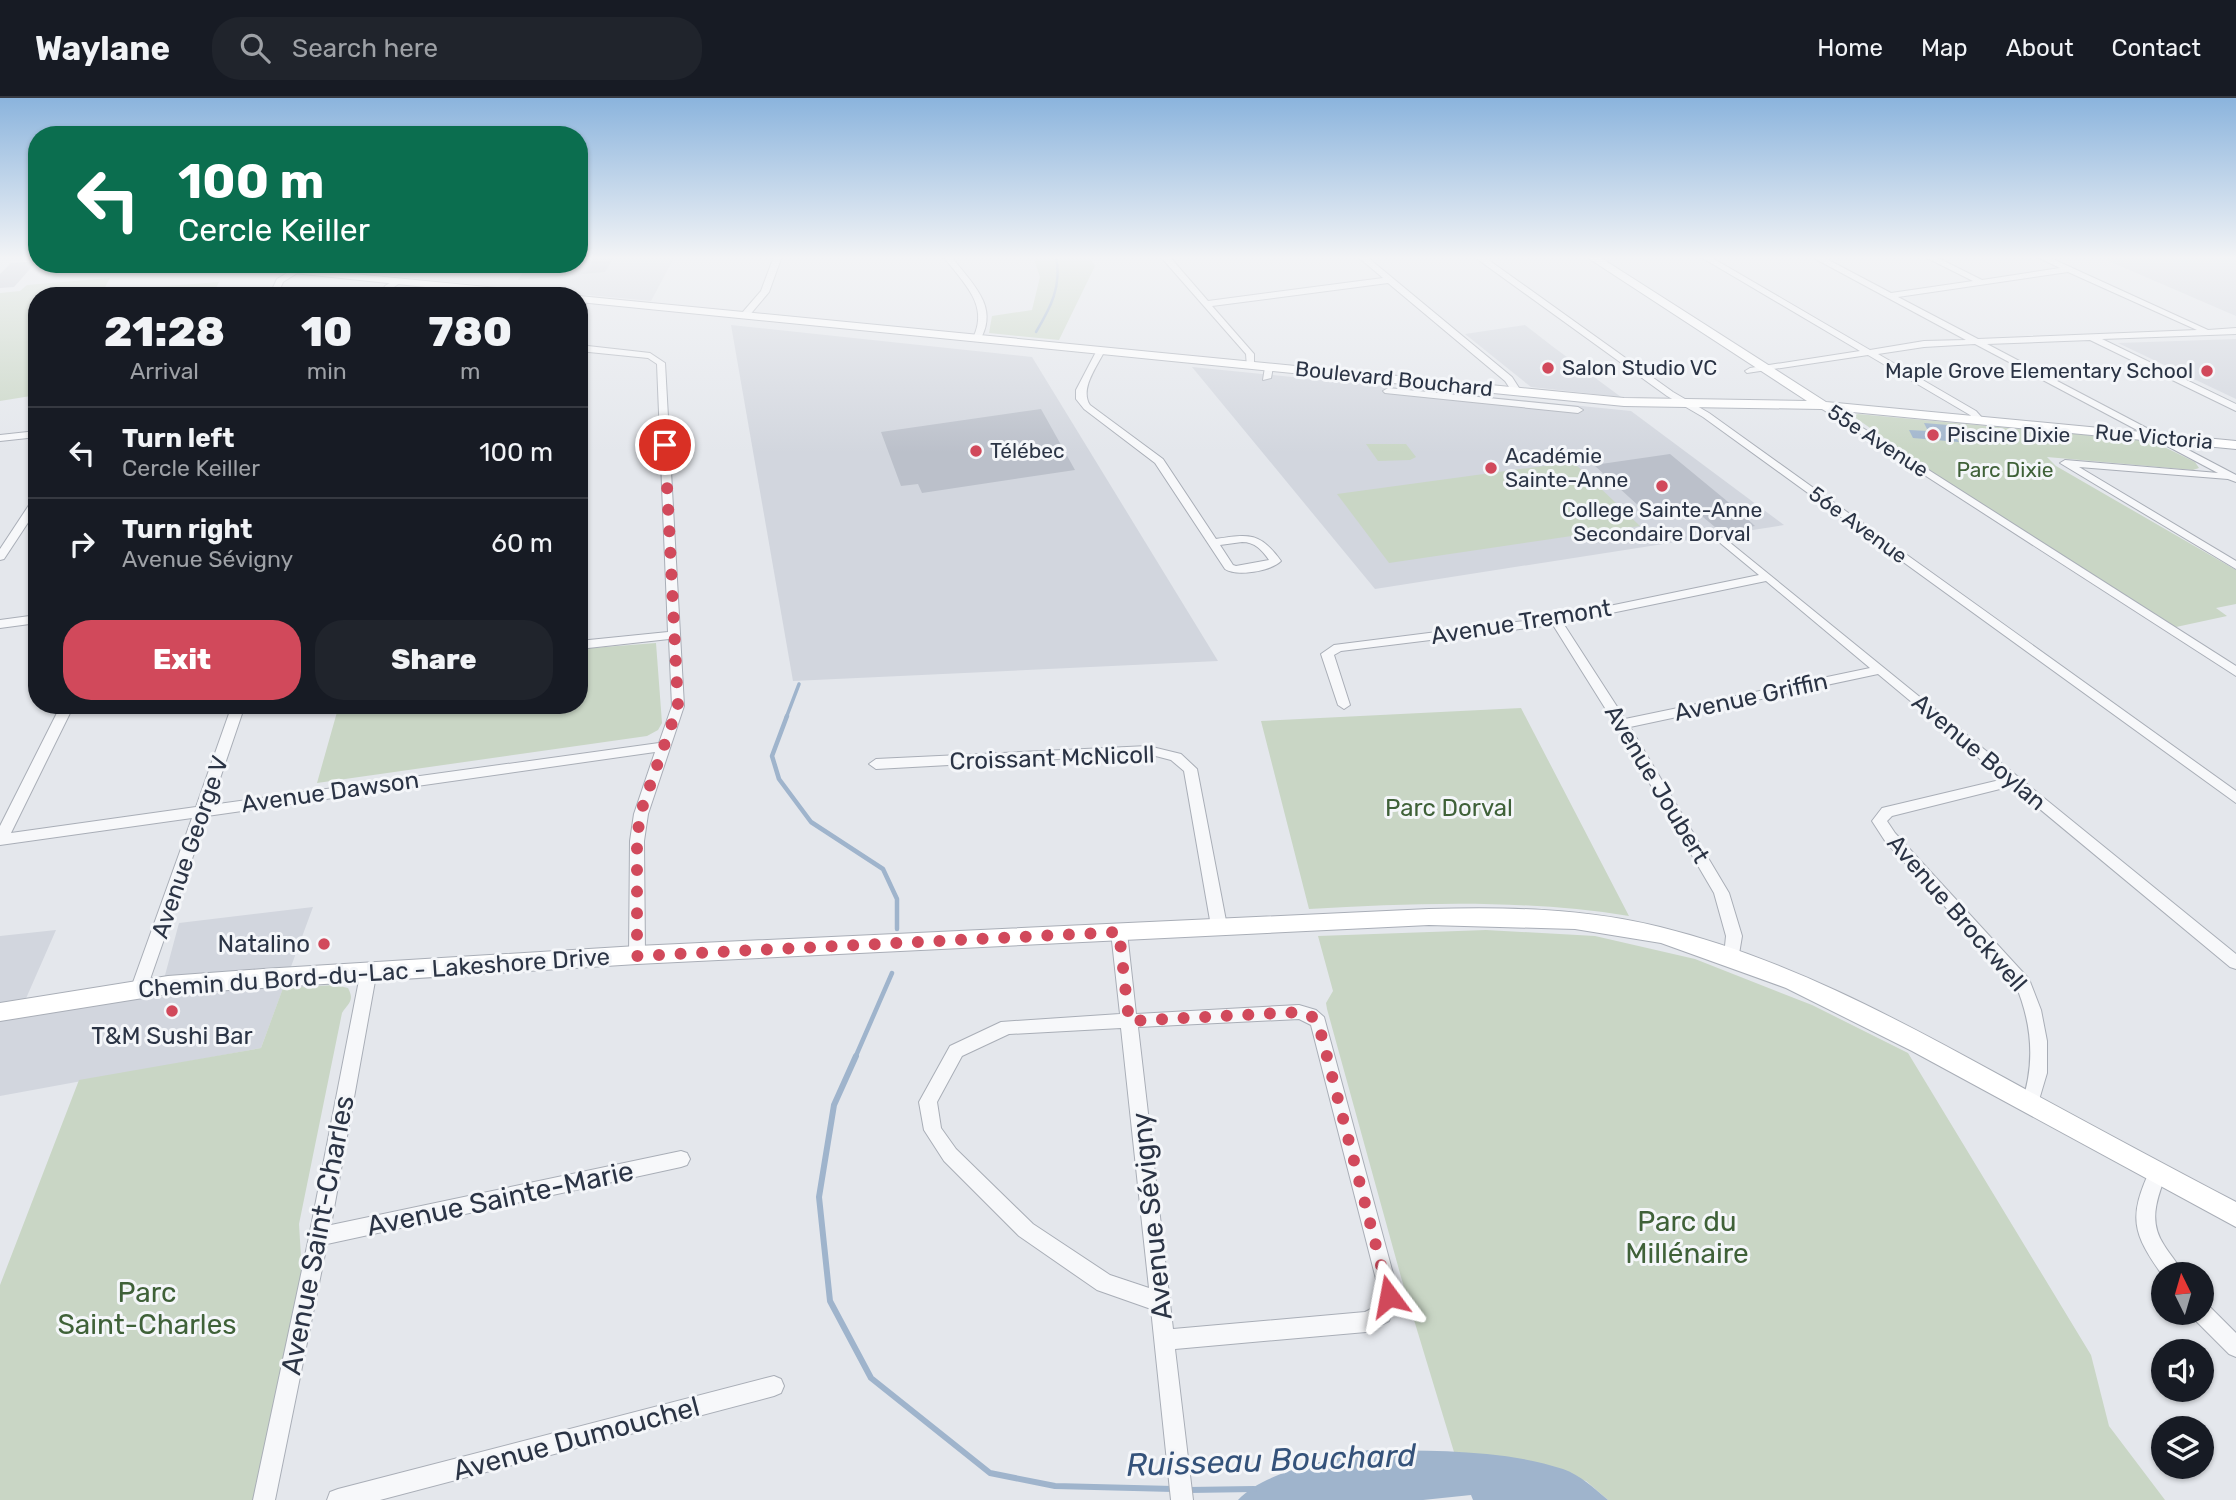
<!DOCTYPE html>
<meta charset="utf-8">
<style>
:root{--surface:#171b24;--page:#20242c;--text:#f1f3f6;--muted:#9ea1a6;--line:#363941;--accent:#d1495b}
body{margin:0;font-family:Rubik,sans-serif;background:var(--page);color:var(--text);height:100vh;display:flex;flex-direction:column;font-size:26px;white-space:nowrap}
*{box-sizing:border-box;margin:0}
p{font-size:23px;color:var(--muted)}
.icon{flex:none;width:38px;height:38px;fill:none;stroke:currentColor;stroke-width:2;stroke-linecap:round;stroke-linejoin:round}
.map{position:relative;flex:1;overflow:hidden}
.details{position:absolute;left:28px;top:189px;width:560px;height:427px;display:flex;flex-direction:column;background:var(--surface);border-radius:28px;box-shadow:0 2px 5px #0004}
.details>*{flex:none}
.guide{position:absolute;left:28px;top:28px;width:560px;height:147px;border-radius:28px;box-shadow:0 2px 5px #0004;background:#0b6e4f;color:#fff;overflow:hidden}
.needle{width:46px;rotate:355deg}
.controls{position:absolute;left:2151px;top:1164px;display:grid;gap:14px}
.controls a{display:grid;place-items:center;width:63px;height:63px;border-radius:50%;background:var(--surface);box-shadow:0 2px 5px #0004;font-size:35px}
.pin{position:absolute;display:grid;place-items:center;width:60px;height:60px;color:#fff;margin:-30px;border:4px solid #fff;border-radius:50%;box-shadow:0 2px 7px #0007}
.me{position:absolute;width:77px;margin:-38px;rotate:347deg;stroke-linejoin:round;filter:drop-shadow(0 0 5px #0008)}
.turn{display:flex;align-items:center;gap:24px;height:147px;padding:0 35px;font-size:32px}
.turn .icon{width:91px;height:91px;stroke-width:2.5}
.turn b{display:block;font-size:49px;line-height:60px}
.eta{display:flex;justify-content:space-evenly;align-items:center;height:119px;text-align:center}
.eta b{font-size:42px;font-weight:800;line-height:49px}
.button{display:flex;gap:14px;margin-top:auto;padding:14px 35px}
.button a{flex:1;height:80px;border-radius:28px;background:var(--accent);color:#fff;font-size:28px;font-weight:800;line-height:80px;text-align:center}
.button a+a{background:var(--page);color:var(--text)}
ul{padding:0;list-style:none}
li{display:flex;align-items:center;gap:21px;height:91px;padding:0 35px;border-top:2px solid var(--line)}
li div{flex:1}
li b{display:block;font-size:26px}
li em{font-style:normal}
header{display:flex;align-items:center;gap:42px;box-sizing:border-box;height:98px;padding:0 35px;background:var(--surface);border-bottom:2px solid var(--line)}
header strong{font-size:33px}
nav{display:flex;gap:38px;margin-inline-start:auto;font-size:24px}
.search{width:490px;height:63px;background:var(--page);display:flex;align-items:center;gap:18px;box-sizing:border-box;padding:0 24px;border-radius:28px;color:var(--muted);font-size:26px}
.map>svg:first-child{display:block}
</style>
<header>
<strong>Waylane</strong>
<div class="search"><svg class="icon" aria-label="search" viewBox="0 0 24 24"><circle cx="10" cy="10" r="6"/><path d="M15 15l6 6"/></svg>Search here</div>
<nav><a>Home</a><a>Map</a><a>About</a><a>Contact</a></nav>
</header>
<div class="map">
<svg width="2236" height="1402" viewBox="0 0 2236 1402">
<rect width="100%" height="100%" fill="#e4e7ec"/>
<g fill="#d2d6de">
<polygon points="579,158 675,158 651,203 264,166 579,166"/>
<polygon points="2097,158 2236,158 2236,218"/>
<polygon points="731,227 1032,259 1218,563 793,583"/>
<polygon points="1525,227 1552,248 1621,299 1531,289 1465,236"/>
<polygon points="2236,241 2236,301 2118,245"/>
<polygon points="1192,269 1631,313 1784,427 1375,491"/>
<polygon points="313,809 261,950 0,998 0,838 56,832 24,905 164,881 179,825"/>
</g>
<g fill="#c9d6c5">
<polygon points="1033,158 1088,158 1095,168 1059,242 989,235 992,218 1032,212 1040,179"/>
<polygon points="110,180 103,193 219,184 212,198 37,198 37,297 0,303 0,195 20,193 27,187"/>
<polygon points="1858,316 2152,343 2195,364 2199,370 2193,372 2047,359 2056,368 2236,472 2236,506 2216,510 2227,518 2176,529 1950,386 1853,318"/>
<polygon points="1366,346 1406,346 1416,359 1410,362 1378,363"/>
<polygon points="1573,364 1640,428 1389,465 1337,396"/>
<polygon points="656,545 662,625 658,632 647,638 317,685 339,607 579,607 579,551"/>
<path d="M 1521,610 L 1629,818 C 1523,801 1416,805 1309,811 L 1261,623 Z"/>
<polygon points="1486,832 1595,838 1695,861 1812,907 1908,955 2091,1257 2109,1328 2165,1402 1608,1402 1586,1383 1502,1359 1454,1354 1401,1179 1327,911 1326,905 1333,893 1318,838"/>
<path d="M 335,887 L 348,890 C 355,903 348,905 342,915 L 299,1126 L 302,1176 L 256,1402 L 0,1402 L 0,1187 L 79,982 L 261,950 L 283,890 Z"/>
</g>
<g fill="#9fb4cc">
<polygon points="1924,325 1948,327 1959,344 1913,340 1909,332 1928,333"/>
<path d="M 1368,1352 C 1432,1353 1502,1351 1563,1371 C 1580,1377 1594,1390 1608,1402 L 1473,1402 L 1471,1397 L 1423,1402 L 1238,1402 C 1264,1373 1331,1362 1368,1352 Z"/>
</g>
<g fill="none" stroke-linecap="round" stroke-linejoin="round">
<path stroke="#9fb4cc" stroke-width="2.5" d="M 1036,234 C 1051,209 1062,188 1056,158"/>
<polyline stroke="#9fb4cc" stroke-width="3.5" points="786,620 799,586"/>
<g stroke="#9fb4cc" stroke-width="4.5">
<polyline points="787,618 772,658 779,681 811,724 883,771 897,801 897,831"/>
<polyline points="855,960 892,875"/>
</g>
<g stroke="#9fb4cc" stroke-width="6">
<polyline points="856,958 834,1007 819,1099 830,1203 871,1280 990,1375 1055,1388 1173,1391"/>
<polyline points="1189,1392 1254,1391"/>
</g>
</g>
<g fill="#bbc0ca">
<polygon points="579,158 615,158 605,174 518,182 529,166 579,166"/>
<polygon points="37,163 14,189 0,190 0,176 11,165"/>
<polygon points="1041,311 1075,372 922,395 918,386 901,388 881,334"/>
<polygon points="1670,356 1733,408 1755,428 1721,434 1697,414 1653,421 1594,367"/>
</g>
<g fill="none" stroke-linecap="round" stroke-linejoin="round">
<g stroke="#a9aeb7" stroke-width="2">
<g id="street">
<polygon points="774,158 782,158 769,194 748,219 742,219 742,215 761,193"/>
<path d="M 943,158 L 951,158 C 971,185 1000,208 980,242 L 973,240 C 990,206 962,184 943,158 Z"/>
<polygon points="1160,158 1169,158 1208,203 1383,180 1357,158 1366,158 1512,279 1521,293 1513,295 1505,283 1388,185 1212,208 1254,256 1254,267 1247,269 1246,256"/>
<polygon points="1473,158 1483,158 1673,294 1709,315 2236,693 2236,705 1703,319 1667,298"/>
<path d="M 1699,158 L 1709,158 L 1870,252 L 1924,243 L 1966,242 L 1810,158 L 1821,158 L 1891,195 L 1973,183 L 1923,158 L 1934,158 L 1982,182 L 2060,170 L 2035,158 L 2046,158 L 2208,232 L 2236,230 L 2236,236 L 2102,241 L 2236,306 L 2236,313 L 2090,242 L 1987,246 L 2236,377 L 2236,384 L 2228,381 L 2079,369 L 2236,463 L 2236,471 L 2060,365 L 2065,362 L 2218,375 L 1975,246 L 1924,249 L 1878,256 L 1976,313 L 1984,322 L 1979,325 L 1970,317 L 1868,257 L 1747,275 L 1745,273 L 1750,270 L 1860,253 ZM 2068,174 L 2197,232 L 1978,241 L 1898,199 Z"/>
<polygon points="292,172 299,174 283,184 277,198 269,198 277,181"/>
<polygon points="396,181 403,183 391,191 388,198 380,198 385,188"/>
<polygon points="579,247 650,255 665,265 684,608 648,716 644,743 645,857 643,861 637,863 631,861 629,857 630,743 634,716 655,654 207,718 147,890 145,895 139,897 133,895 131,890 192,720 0,747 0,728 61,607 74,607 11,735 196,709 232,607 245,607 211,707 659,645 672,608 669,541 579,551 579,543 668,534 657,266 648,260 579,253"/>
<path d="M 1098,250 L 1105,252 C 1098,267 1079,291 1090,307 L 1163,361 L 1216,441 C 1249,436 1260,434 1281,463 C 1271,473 1237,479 1225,471 L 1155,365 L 1084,311 L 1076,301 L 1076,292 ZM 1242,444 C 1255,444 1262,452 1269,462 L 1236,468 L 1233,467 L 1220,447 Z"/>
<polygon points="1269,266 1273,269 1271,280 1263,282 1265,269"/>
<polygon points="1388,290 1578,309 1583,312 1578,315 1385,295 1383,293"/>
<polygon points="1822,304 2236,568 2236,578 1819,309 1817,307"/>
<polygon points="37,333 37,339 0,343 0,337"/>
<polygon points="37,400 37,411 4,461 0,462 0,451 33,401"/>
<path d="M 1723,439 L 2236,856 L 2236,871 L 2230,869 L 2012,688 L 1892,718 L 1887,723 L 1895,735 L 2029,881 L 2041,912 L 2047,943 L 2047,975 L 2036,1012 L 2030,1015 L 2024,1012 L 2021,1007 C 2036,965 2032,925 2015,885 L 1885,743 L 1872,723 L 1882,710 L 2004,681 L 1878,576 L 1630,629 L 1729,795 L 1742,838 L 1738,862 L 1732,864 L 1726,862 L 1724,858 L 1726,838 L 1714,795 L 1615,626 L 1553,527 L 1341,553 L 1334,557 L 1350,607 L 1344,611 L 1338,607 L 1321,556 L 1334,547 L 1556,519 L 1759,477 L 1719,444 L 1718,442 ZM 1766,483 L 1870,570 L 1625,621 L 1563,525 Z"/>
<polygon points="37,517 37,525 0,530 0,522"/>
<polygon points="1148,648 1181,656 1197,671 1227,828 1224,832 1214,832 1211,828 1184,673 1171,662 1148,656 876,671 869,666 876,661"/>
<path d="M 1119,828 L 1124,830 L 1127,834 L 1136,916 L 1299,907 L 1316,912 L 1324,919 L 1399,1198 L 1389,1223 L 1366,1234 L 1175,1251 L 1193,1402 L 1171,1402 L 1151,1211 L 1097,1192 L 1019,1138 L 944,1063 L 924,1032 L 919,1004 L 950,948 L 1001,924 L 1120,916 L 1111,834 L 1114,830 ZM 1299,921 L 1311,927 L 1376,1181 L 1379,1198 L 1375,1209 L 1365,1214 L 1173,1231 L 1138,929 ZM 1121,930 L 1149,1190 L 1110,1177 L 1033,1126 L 956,1051 L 941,1030 L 937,1004 L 962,958 L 1009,936 Z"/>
<polygon points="369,866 375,868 377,872 331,1127 681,1053 687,1055 690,1061 687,1067 681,1069 327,1146 275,1402 253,1402 309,1139 361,872 363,868"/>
<path d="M 2157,1068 L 2163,1070 L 2166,1076 C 2157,1101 2148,1123 2164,1147 C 2170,1157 2178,1165 2183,1176 L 2163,1176 L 2163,1178 C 2132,1135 2128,1119 2151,1070 Z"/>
<polygon points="2202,1204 2208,1207 2236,1235 2236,1259 2229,1256 2194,1221 2191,1214 2202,1214"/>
<polygon points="774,1278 781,1281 784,1288 781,1295 774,1298 380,1402 327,1402 330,1394 338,1391"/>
</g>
</g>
<g stroke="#a9aeb7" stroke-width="2">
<g id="secondary">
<polygon points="1585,158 1598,158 1826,304 2236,343 2236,351 1821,311 1624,308 579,204 579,198 1624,300 1807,303"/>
<polygon points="210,166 251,166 548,195 553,198 511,198"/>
<path d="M 1429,811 C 1506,809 1585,810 1660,829 C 1782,859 1894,919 2003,979 C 2080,1021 2158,1063 2236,1104 L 2236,1129 L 1912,953 L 1786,890 L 1661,845 L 1575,831 L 1429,827 L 637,866 L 168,896 L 0,923 L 0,905 L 168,878 L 263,871 L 637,848 Z"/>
</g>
</g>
<use href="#street" fill="#f7f8fa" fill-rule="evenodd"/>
<use href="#secondary" fill="#fff" fill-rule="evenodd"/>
</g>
<linearGradient id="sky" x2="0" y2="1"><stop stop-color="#8bb4dd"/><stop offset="0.45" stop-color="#f3f4f6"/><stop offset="1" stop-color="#f3f4f6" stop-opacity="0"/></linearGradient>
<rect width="2236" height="355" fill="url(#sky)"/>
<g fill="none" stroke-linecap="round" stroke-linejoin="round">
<polyline stroke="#d1495b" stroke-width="12" stroke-dasharray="0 21.6" points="665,347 678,608 640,716 637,743 637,858 1119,834 1129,923 1299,914 1310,917 1318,924 1389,1198"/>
</g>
<g fill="#d1495b" stroke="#f4f6f9" stroke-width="2.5">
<circle cx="1548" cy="270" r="7"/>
<circle cx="2207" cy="273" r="7"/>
<circle cx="1933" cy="337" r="7"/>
<circle cx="976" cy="353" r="7"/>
<circle cx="1491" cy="370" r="7"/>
<circle cx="1662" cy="388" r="7"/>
<circle cx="324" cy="846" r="7"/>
<circle cx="172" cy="913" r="7"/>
</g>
<g text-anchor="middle" stroke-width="6" stroke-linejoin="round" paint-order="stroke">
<g font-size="21" fill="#2b3445" stroke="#f4f6f9" text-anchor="start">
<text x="1562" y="277">Salon Studio VC</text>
<text x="2193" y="280" text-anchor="end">Maple Grove Elementary School</text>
<text x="1947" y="344">Piscine Dixie</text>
<text x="990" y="360">Télébec</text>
<text x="1505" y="365">Académie<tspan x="1505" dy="24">Sainte-Anne</tspan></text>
<text x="1662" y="419" text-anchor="middle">College Sainte-Anne<tspan x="1662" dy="24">Secondaire Dorval</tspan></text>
</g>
<g font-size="21" fill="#2b3445" stroke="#f4f6f9">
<text transform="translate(1394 281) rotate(6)" y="7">Boulevard Bouchard</text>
<text transform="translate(2154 339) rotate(5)" y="7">Rue Victoria</text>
<text transform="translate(1878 343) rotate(33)" y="7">55e Avenue</text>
<text transform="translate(1858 427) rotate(36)" y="7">56e Avenue</text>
</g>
<g font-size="21" fill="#3f6138" stroke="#f4f6f9">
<text x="2005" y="379">Parc Dixie</text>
</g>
<g font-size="24" fill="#2b3445" stroke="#f4f6f9">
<text transform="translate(1521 524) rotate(-9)" y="8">Avenue Tremont</text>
<text transform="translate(1751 599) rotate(-12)" y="8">Avenue Griffin</text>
<text transform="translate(1979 654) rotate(40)" y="8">Avenue Boylan</text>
<text transform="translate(1052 660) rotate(-2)" y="8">Croissant McNicoll</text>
<text transform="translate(1657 686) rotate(59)" y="8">Avenue Joubert</text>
<text transform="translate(330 694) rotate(-8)" y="8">Avenue Dawson</text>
<text transform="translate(190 749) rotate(-71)" y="8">Avenue George V</text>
<text transform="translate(1957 815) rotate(49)" y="8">Avenue Brockwell</text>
<text transform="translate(374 875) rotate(-4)" y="8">Chemin du Bord-du-Lac - Lakeshore Drive</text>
</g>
<g font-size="24" fill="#3f6138" stroke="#f4f6f9">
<text x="1449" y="718">Parc Dorval</text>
</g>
<g font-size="24" fill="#2b3445" stroke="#f4f6f9" text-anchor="end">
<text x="310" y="854">Natalino</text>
<text x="172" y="946" text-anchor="middle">T&amp;M Sushi Bar</text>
</g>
<g font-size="28" fill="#2b3445" stroke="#f4f6f9">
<text transform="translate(500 1100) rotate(-12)" y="10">Avenue Sainte-Marie</text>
<text transform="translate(1151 1118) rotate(-96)" y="10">Avenue Sévigny</text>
<text transform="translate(317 1137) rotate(-79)" y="10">Avenue Saint-Charles</text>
<text transform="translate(576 1340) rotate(-15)" y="10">Avenue Dumouchel</text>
</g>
<g font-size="28" fill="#3f6138" stroke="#f4f6f9">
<text x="1687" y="1133">Parc du<tspan x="1687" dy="32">Millénaire</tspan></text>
<text x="147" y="1204">Parc<tspan x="147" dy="32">Saint-Charles</tspan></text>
</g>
<g font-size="32" font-style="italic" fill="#34527a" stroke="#f4f6f9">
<text transform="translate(1271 1362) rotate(-2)" y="11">Ruisseau Bouchard</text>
</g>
</g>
</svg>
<div class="controls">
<a><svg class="needle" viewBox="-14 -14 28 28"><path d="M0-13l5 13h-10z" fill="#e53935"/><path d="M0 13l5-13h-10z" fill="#9ea1a6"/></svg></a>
<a><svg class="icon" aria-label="sound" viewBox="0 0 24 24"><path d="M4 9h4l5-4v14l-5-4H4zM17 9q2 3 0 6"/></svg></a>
<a><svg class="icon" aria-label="layers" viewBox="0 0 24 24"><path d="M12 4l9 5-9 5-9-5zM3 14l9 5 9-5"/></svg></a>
</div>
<div class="pin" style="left:665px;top:347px;background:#d93025"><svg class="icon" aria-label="arrive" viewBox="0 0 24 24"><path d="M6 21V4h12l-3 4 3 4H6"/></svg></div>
<svg class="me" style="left:1389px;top:1198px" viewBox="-20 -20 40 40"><path d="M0-17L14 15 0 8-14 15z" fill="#d1495b" stroke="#fff" stroke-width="4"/></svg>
<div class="guide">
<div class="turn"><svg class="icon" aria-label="left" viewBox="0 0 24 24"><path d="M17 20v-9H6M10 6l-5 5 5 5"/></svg><div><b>100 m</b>Cercle Keiller</div></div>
</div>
<section class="details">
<div class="eta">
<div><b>21:28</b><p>Arrival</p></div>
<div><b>10</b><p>min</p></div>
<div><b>780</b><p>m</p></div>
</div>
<ul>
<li><svg class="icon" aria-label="left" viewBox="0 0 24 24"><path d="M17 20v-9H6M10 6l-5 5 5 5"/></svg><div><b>Turn left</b><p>Cercle Keiller</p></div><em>100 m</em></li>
<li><svg class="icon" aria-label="right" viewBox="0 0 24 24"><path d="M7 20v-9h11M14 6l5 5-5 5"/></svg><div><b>Turn right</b><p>Avenue Sévigny</p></div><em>60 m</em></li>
</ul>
<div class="button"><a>Exit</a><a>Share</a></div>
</section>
</div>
